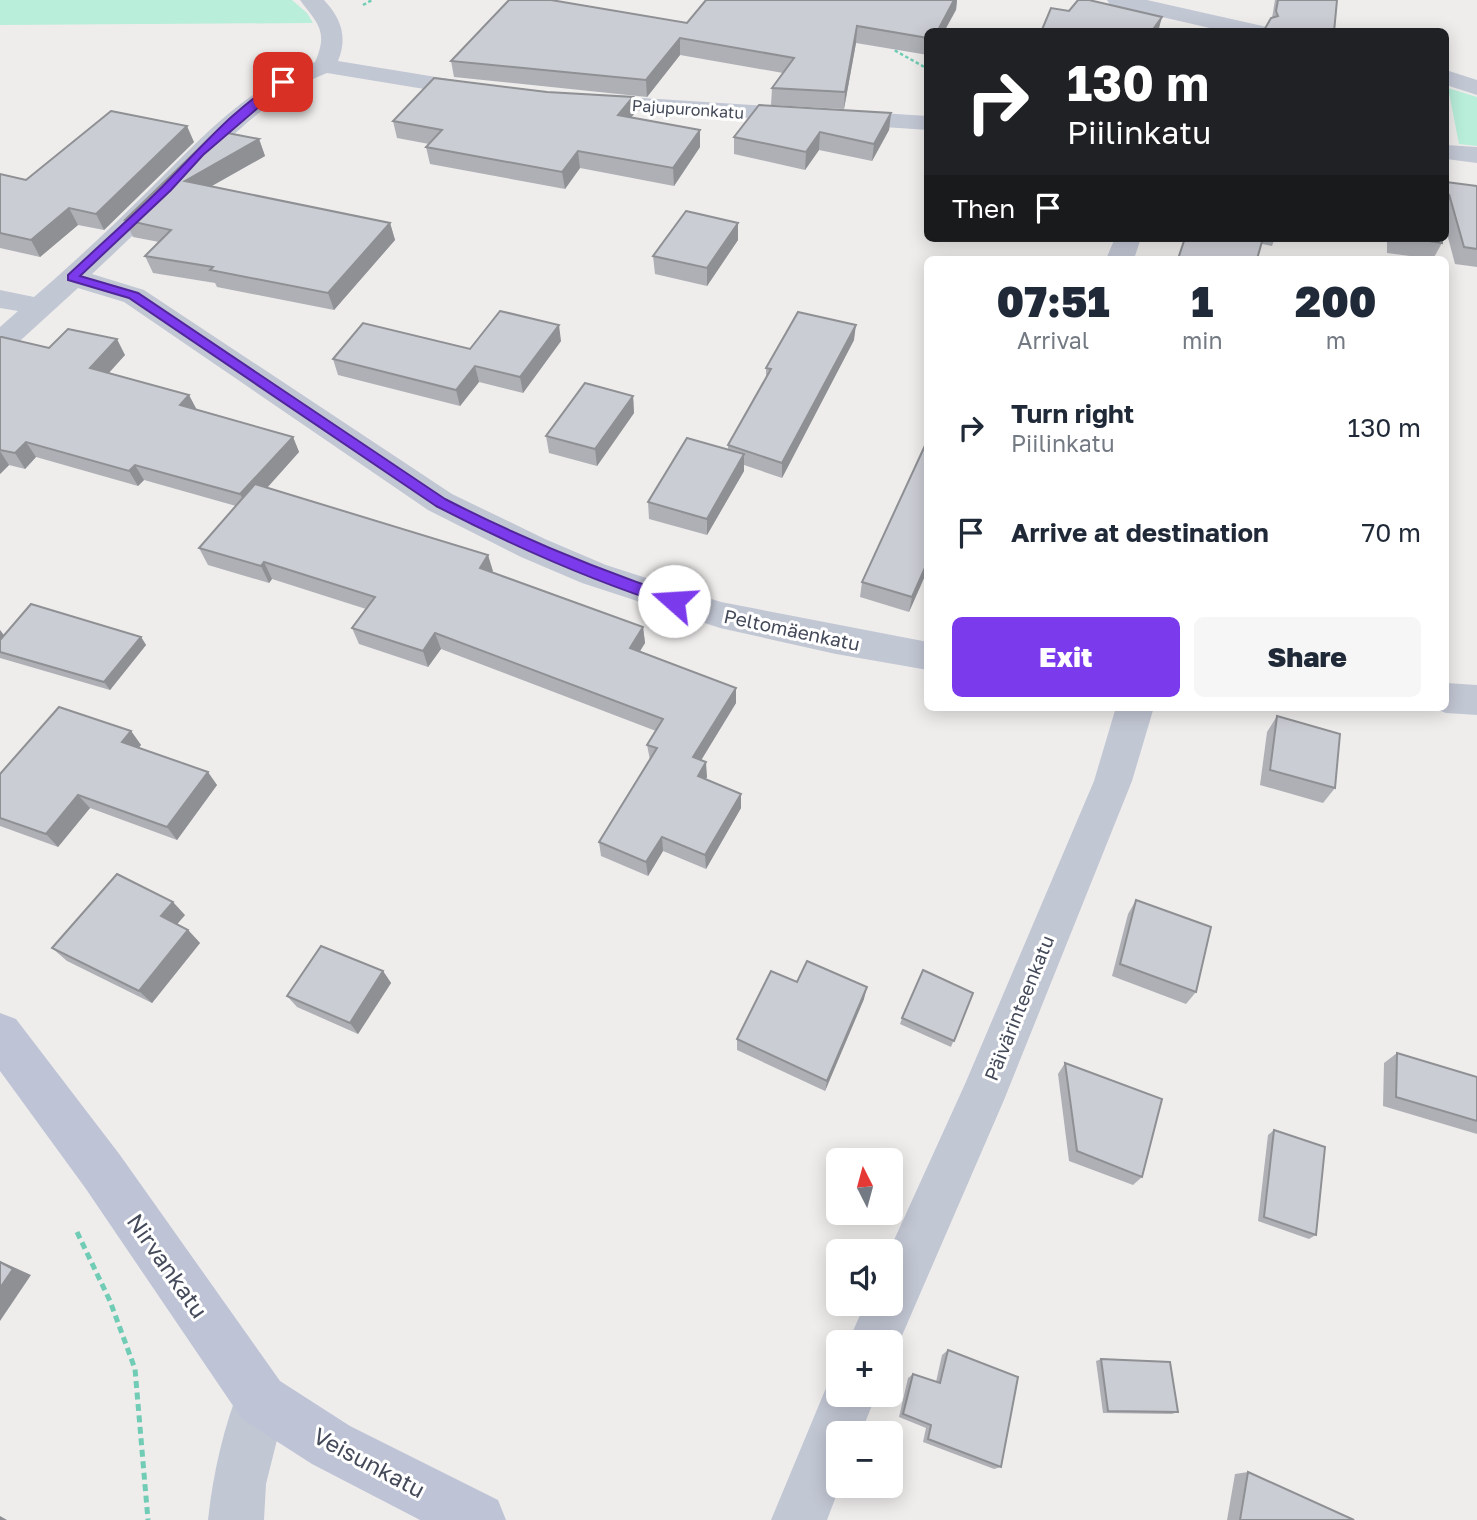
<!DOCTYPE html>
<meta charset="utf-8">
<style>
:root{--surface:#fff;--page:#f6f6f7;--text:#1f2937;--muted:#747a83;--accent:#7c3aed}
body{margin:0;font-family:"Golos Text",sans-serif;background:var(--page);color:var(--text);height:100vh;display:flex;flex-direction:column;font-size:26px;white-space:nowrap}
*{box-sizing:border-box;margin:0}
p{font-size:23px;color:var(--muted)}
.icon{flex:none;width:38px;height:38px;fill:none;stroke:currentColor;stroke-width:2;stroke-linecap:round;stroke-linejoin:round}
.map{position:relative;flex:1;overflow:hidden}
.side{position:absolute;left:924px;top:256px;width:525px;height:455px;display:flex;flex-direction:column;background:var(--surface);border-radius:10px;box-shadow:0 4px 18px #0003}
.side>*{flex:none}
.hud{position:absolute;left:924px;top:28px;width:525px;height:214px;border-radius:10px;box-shadow:0 4px 18px #0003;background:#202124;color:#fff;overflow:hidden}
.needle{width:46px;rotate:354deg}
.fabs{position:absolute;left:826px;top:1148px;display:grid;gap:14px}
.fabs a{display:grid;place-items:center;width:77px;height:77px;border-radius:10px;background:var(--surface);box-shadow:0 4px 18px #0003;font-size:35px}
.pin{position:absolute;display:grid;place-items:center;width:60px;height:60px;color:#fff;margin:-30px;border-radius:14px;box-shadow:0 4px 10px #0006}
.me{position:absolute;width:77px;margin:-38px;rotate:289deg;stroke-linejoin:round;filter:drop-shadow(0 0 5px #0008)}
.turn{display:flex;align-items:center;gap:24px;height:147px;padding:0 28px;font-size:32px}
.turn .icon{width:91px;height:91px;stroke-width:2.5}
.turn b{display:block;font-size:49px;line-height:60px}
.then{display:flex;align-items:center;height:66px;padding:0 28px;background:#0003;gap:14px;font-size:26px}
.eta{display:flex;justify-content:space-evenly;align-items:center;height:119px;text-align:center}
.eta b{font-size:42px;font-weight:800;line-height:49px}
.cta{display:flex;gap:14px;margin-top:auto;padding:14px 28px}
.cta a{flex:1;height:80px;border-radius:10px;background:var(--accent);color:#fff;font-size:28px;font-weight:800;line-height:80px;text-align:center}
.cta a+a{background:var(--page);color:var(--text)}
ul{padding:0;list-style:none}
li{display:flex;align-items:center;gap:21px;height:105px;padding:0 28px}
li div{flex:1}
li b{display:block;font-size:26px}
li em{font-style:normal}
.map>svg:first-child{display:block}
</style>
<div class="map">
<svg width="1477" height="1520" viewBox="0 0 1477 1520">
<rect width="100%" height="100%" fill="#efedec"/>
<g fill="#b8eeda">
<polygon points="0,0 292,0 307,13 313,23 0,25"/>
<polygon points="1448,88 1477,97 1477,146 1459,144"/>
</g>
<g fill="none" stroke-linecap="round" stroke-linejoin="round">
<g stroke="#71ccb5" stroke-width="2.5" stroke-dasharray="3.5 2.5" stroke-linecap="butt">
<polyline points="363,5 372,0"/>
<polyline points="893,45 894,50 928,69"/>
</g>
<polyline stroke="#71ccb5" stroke-width="5" stroke-dasharray="7 4.5" stroke-linecap="butt" points="77,1232 110,1301 135,1369 148,1520"/>
<g fill="#c2c7d4" fill-rule="evenodd">
<path d="M 300,0 L 324,0 C 341,18 348,37 338,61 L 479,84 L 487,86 L 491,91 L 487,96 L 479,98 L 327,73 C 268,96 228,139 184,184 C 155,215 123,245 92,274 L 144,290 L 452,494 L 545,539 L 606,565 L 721,602 L 928,642 L 928,670 L 836,654 L 720,628 L 582,583 L 521,557 L 428,510 L 124,302 L 78,288 L 10,350 L 0,352 L 0,327 L 18,311 L 0,308 L 0,290 L 34,297 C 73,263 111,228 148,191 C 201,139 243,89 315,62 C 329,31 317,23 300,0 Z"/>
<polygon points="1107,0 1147,0 1267,27 1270,32 1227,32 1110,5"/>
<polygon points="1446,70 1477,80 1477,95 1446,85"/>
<polygon points="580,94 928,116 928,130 572,106 568,101 572,96"/>
<polygon points="1446,145 1477,147 1477,163 1446,159"/>
<polygon points="1115,238 1141,238 1134,259 1106,259"/>
<polygon points="1446,683 1477,685 1477,715 1446,713 1433,708 1446,707"/>
<polygon points="1116,707 1154,707 1132,781 1004,1100 891,1361 891,1342 848,1342 865,1304 891,1304 891,1251 889,1251 965,1084 1094,781"/>
<path d="M 261,1374 L 280,1381 L 287,1400 L 266,1484 L 264,1520 L 208,1520 C 213,1473 224,1425 242,1381 Z"/>
<polygon points="838,1374 838,1395 876,1395 861,1433 838,1433 840,1486 827,1520 771,1520 831,1376"/>
</g>
<polygon fill="#bec4d6" fill-rule="evenodd" points="0,1013 16,1019 120,1155 280,1381 350,1426 498,1500 506,1520 420,1520 312,1464 242,1419 86,1189 0,1071"/>
</g>
<g fill="#afb0b6">
<polygon points="706,0 957,0 956,10 928,32 928,55 856,43 844,109 771,105 772,88 783,73 680,55 647,97 454,77 451,61 687,23"/>
<polygon points="1275,0 1337,0 1272,18"/>
<polygon points="547,92 633,97 634,114 631,117 700,147 674,186 580,168 565,189 430,164 426,147 429,144 397,138 393,121"/>
<polygon points="891,113 889,130 872,161 819,150 805,170 734,154 734,137"/>
<polygon points="259,139 265,156 212,186 390,223 395,240 334,310 217,287 215,283 153,273 145,256 159,242 133,237 125,220"/>
<polygon points="194,142 104,230 78,225 40,257 0,248 0,174 26,180"/>
<polygon points="1446,182 1477,186 1477,267 1455,264 1446,230"/>
<polygon points="738,223 738,240 707,286 655,274 653,256"/>
<polygon points="1185,238 1275,238 1272,246 1262,244"/>
<polygon points="1387,238 1442,238 1442,243 1433,259 1387,253"/>
<polygon points="0,337 49,348 125,355 108,373 196,409 293,437 299,452 267,488 488,555 492,572 643,627 645,643 640,651 736,688 736,703 701,760 707,777 705,779 741,794 741,808 706,869 663,851 648,876 601,856 599,842 650,760 647,745 656,731 441,649 428,667 359,644 352,628 366,609 272,579 269,583 208,565 199,548 236,506 144,480 138,486 36,457 25,469 9,465 0,474"/>
<polygon points="854,340 782,478 744,465 744,471 707,535 649,519 648,502 728,449 728,445 766,378 766,368"/>
<polygon points="561,341 523,393 479,382 460,406 338,375 333,359"/>
<polygon points="633,396 634,413 597,466 549,453 546,436"/>
<polygon points="928,439 928,569 909,612 860,597 862,582"/>
<polygon points="0,630 4,635 141,637 146,645 110,690 0,658"/>
<polygon points="1277,716 1335,788 1323,803 1260,785 1267,732"/>
<polygon points="131,731 141,745 138,748 217,785 177,840 90,808 58,847 0,826 0,774"/>
<polygon points="1136,900 1196,992 1186,1004 1112,976 1128,914"/>
<polygon points="185,915 177,924 188,930 200,943 152,1003 67,961 52,948"/>
<polygon points="383,971 391,983 358,1034 297,1007 287,996"/>
<polygon points="797,982 864,999 825,1091 737,1050 737,1039"/>
<polygon points="973,993 951,1047 900,1024 902,1018"/>
<polygon points="1397,1053 1477,1077 1477,1134 1383,1106 1384,1063"/>
<polygon points="1065,1063 1142,1177 1133,1185 1069,1161 1058,1074"/>
<polygon points="1274,1130 1316,1235 1309,1239 1258,1221 1268,1135"/>
<polygon points="948,1350 1001,1467 994,1469 923,1442 926,1428 899,1417 908,1378 913,1374 936,1382 942,1355"/>
<polygon points="1101,1359 1178,1412 1172,1414 1103,1413 1096,1361"/>
<polygon points="1248,1472 1354,1520 1227,1520 1235,1474"/>
</g>
<g fill="#8e9094">
<polygon points="954,0 957,0 956,10 944,32 937,32"/>
<polygon points="1162,17 1158,32 1151,32"/>
<polygon points="857,26 856,43 844,109 845,92"/>
<polygon points="680,38 680,55 647,97 646,80"/>
<polygon points="633,97 634,114 620,132 618,115"/>
<polygon points="891,113 889,130 872,161 874,144"/>
<polygon points="187,126 194,142 104,230 96,214"/>
<polygon points="700,130 700,147 674,186 673,168"/>
<polygon points="820,132 819,150 805,170 806,152"/>
<polygon points="259,139 265,156 192,197 185,181"/>
<polygon points="578,151 580,168 565,189 562,172"/>
<polygon points="69,208 78,225 40,257 31,240"/>
<polygon points="390,223 395,240 334,310 328,293"/>
<polygon points="738,223 738,240 707,286 707,268"/>
<polygon points="559,325 561,341 523,393 520,377"/>
<polygon points="856,325 854,340 782,478 782,463"/>
<polygon points="117,339 125,355 99,384 90,368"/>
<polygon points="475,366 479,382 460,406 456,390"/>
<polygon points="189,395 197,410 180,405"/>
<polygon points="633,396 634,413 597,466 595,449"/>
<polygon points="293,437 299,452 248,509 240,494"/>
<polygon points="26,442 36,457 25,469 15,453"/>
<polygon points="0,451 9,465 0,474"/>
<polygon points="744,454 744,471 707,535 707,519"/>
<polygon points="135,465 144,480 138,486 129,471"/>
<polygon points="488,555 493,571 484,584 480,568"/>
<polygon points="928,561 928,569 909,612 912,597"/>
<polygon points="264,562 272,579 269,583 261,566"/>
<polygon points="643,627 645,643 632,664 630,648"/>
<polygon points="0,630 5,637 0,642"/>
<polygon points="435,633 441,649 428,667 423,651"/>
<polygon points="141,637 146,645 110,690 104,682"/>
<polygon points="736,688 736,703 694,772 693,757"/>
<polygon points="131,731 141,745 132,755 122,742"/>
<polygon points="706,762 707,777 699,791 698,776"/>
<polygon points="208,772 217,785 177,840 167,827"/>
<polygon points="741,794 741,808 706,869 705,855"/>
<polygon points="78,795 90,808 58,847 46,834"/>
<polygon points="662,837 663,851 648,876 646,862"/>
<polygon points="173,902 185,915 173,929 161,916"/>
<polygon points="188,930 200,943 152,1003 139,991"/>
<polygon points="383,971 391,983 358,1034 350,1023"/>
<polygon points="867,987 864,999 825,1091 827,1081"/>
<polygon points="0,1261 31,1275 0,1321"/>
<polygon points="0,1516 7,1520 0,1520"/>
</g>
<g fill="#cbcdd4" stroke="#8e9094" stroke-width="2">
<polygon points="509,0 551,0 687,23 706,0 954,0 937,32 928,32 928,38 857,26 845,92 772,88 794,58 680,38 646,80 451,61"/>
<polygon points="1078,0 1089,0 1162,17 1151,32 1041,32 1051,8 1069,11"/>
<polygon points="1278,0 1337,0 1334,32 1263,32 1271,18 1278,16 1276,11"/>
<polygon points="434,78 547,92 633,97 618,115 700,130 673,168 578,151 562,172 426,147 442,130 393,121"/>
<polygon points="759,105 891,113 874,144 820,132 806,152 734,137"/>
<polygon points="111,111 187,126 96,214 69,208 31,240 0,233 0,174 26,180"/>
<polygon points="217,131 259,139 185,181 390,223 328,293 210,270 213,267 145,256 171,230 125,220"/>
<polygon points="1446,182 1477,186 1477,249 1464,247 1449,194 1446,218"/>
<polygon points="686,211 738,223 707,268 653,256"/>
<polygon points="1185,238 1263,238 1257,259 1178,259"/>
<polygon points="1409,238 1442,238 1442,243"/>
<polygon points="500,311 559,325 520,377 475,366 456,390 333,359 363,323 470,349"/>
<polygon points="798,312 856,325 782,463 728,445 771,369 766,368"/>
<polygon points="68,329 117,339 90,368 189,395 180,405 293,437 240,494 135,465 129,471 26,442 15,453 0,450 0,337 2,337 49,348"/>
<polygon points="585,383 633,396 595,449 546,436"/>
<polygon points="687,438 744,454 707,519 648,502"/>
<polygon points="928,439 928,561 912,597 862,582"/>
<polygon points="255,484 488,555 480,568 643,627 630,648 736,688 693,757 706,762 698,776 741,794 705,855 662,837 646,862 599,842 657,748 647,745 663,719 435,633 423,651 352,628 375,597 264,562 261,566 199,548"/>
<polygon points="31,604 141,637 104,682 0,652 0,640"/>
<polygon points="59,707 131,731 122,742 208,772 167,827 78,795 46,834 0,818 0,774"/>
<polygon points="1277,716 1340,734 1335,788 1270,770"/>
<polygon points="117,874 173,902 161,916 188,930 139,991 52,948"/>
<polygon points="1136,900 1211,927 1196,992 1120,964"/>
<polygon points="321,946 383,971 350,1023 287,996"/>
<polygon points="807,961 867,987 827,1081 737,1039 771,971 797,982"/>
<polygon points="923,970 973,993 954,1041 902,1018"/>
<polygon points="1397,1053 1477,1077 1477,1121 1396,1097"/>
<polygon points="1065,1063 1162,1099 1142,1177 1077,1151"/>
<polygon points="1274,1130 1325,1147 1316,1235 1264,1217"/>
<polygon points="0,1262 13,1269 0,1288"/>
<polygon points="948,1350 1018,1377 1001,1467 928,1439 931,1425 903,1414 913,1374 940,1383"/>
<polygon points="1101,1359 1170,1362 1178,1412 1108,1411"/>
<polygon points="1248,1472 1354,1520 1240,1520"/>
</g>
<path fill="#7c3aed" stroke="#51269a" stroke-width="2" d="M 280,80 L 288,82 L 203,155 L 171,190 L 80,276 L 138,293 L 445,499 C 521,538 599,570 680,597 L 682,601 L 680,605 L 674,607 C 592,581 513,546 436,506 L 129,298 L 68,280 L 68,275 C 100,245 133,216 163,186 C 200,149 235,107 280,80 Z"/>
<g text-anchor="middle" stroke-width="6" stroke-linejoin="round" paint-order="stroke">
<g font-size="16" fill="#444a59" stroke="#fff">
<text transform="translate(688 109) rotate(4)" y="6">Pajupuronkatu</text>
</g>
<g font-size="19" fill="#444a59" stroke="#fff">
<text transform="translate(792 630) rotate(12)" y="7">Peltomäenkatu</text>
<text transform="translate(1019 1008) rotate(-68)" y="7">Päivärinteenkatu</text>
</g>
<g font-size="23" fill="#444a59" stroke="#fff">
<text transform="translate(167 1266) rotate(55)" y="8">Nirvankatu</text>
<text transform="translate(369 1463) rotate(28)" y="8">Veisunkatu</text>
</g>
</g>
</svg>
<div class="fabs">
<a><svg class="needle" viewBox="-14 -14 28 28"><path d="M0-13l5 13h-10z" fill="#e53935"/><path d="M0 13l5-13h-10z" fill="#747a83"/></svg></a>
<a><svg class="icon" aria-label="sound" viewBox="0 0 24 24"><path d="M4 9h4l5-4v14l-5-4H4zM17 9q2 3 0 6"/></svg></a>
<a>+</a>
<a>−</a>
</div>
<div class="pin" style="left:283px;top:82px;background:#d93025"><svg class="icon" aria-label="arrive" viewBox="0 0 24 24"><path d="M6 21V4h12l-3 4 3 4H6"/></svg></div>
<svg class="me" style="left:674px;top:601px" viewBox="-20 -20 40 40"><circle r="19" fill="#fff"/><path d="M0-13L10 11 0 6-10 11z" fill="#7c3aed"/></svg>
<div class="hud">
<div class="turn"><svg class="icon" aria-label="right" viewBox="0 0 24 24"><path d="M7 20v-9h11M14 6l5 5-5 5"/></svg><div><b>130 m</b>Piilinkatu</div></div>
<div class="then">Then<svg class="icon" aria-label="arrive" viewBox="0 0 24 24"><path d="M6 21V4h12l-3 4 3 4H6"/></svg></div>
</div>
<section class="side">
<div class="eta">
<div><b>07:51</b><p>Arrival</p></div>
<div><b>1</b><p>min</p></div>
<div><b>200</b><p>m</p></div>
</div>
<ul>
<li><svg class="icon" aria-label="right" viewBox="0 0 24 24"><path d="M7 20v-9h11M14 6l5 5-5 5"/></svg><div><b>Turn right</b><p>Piilinkatu</p></div><em>130 m</em></li>
<li><svg class="icon" aria-label="arrive" viewBox="0 0 24 24"><path d="M6 21V4h12l-3 4 3 4H6"/></svg><div><b>Arrive at destination</b></div><em>70 m</em></li>
</ul>
<div class="cta"><a>Exit</a><a>Share</a></div>
</section>
</div>
